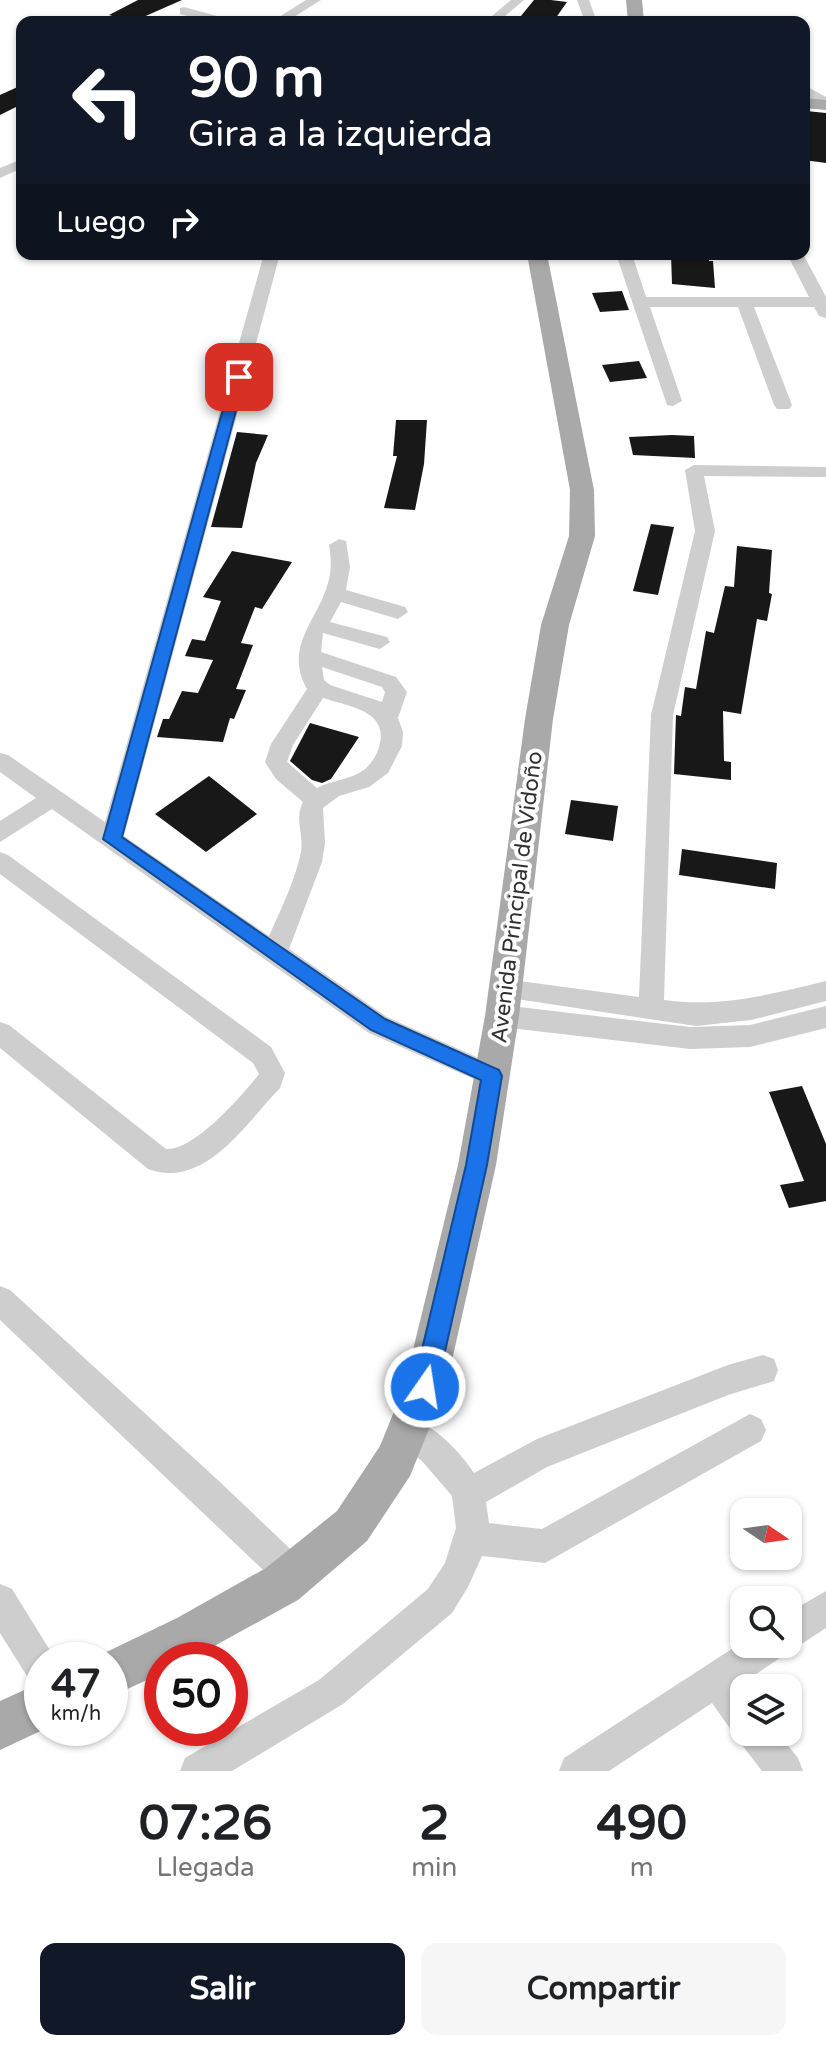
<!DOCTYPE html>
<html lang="es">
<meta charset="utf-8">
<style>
:root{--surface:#fff;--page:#f6f6f6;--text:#202124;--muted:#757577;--accent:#111827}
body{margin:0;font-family:"Varela Round",sans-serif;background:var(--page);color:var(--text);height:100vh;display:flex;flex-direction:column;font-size:30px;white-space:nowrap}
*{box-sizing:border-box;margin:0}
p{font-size:26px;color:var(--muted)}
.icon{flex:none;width:44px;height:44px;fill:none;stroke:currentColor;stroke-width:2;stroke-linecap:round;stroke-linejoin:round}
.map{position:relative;height:1771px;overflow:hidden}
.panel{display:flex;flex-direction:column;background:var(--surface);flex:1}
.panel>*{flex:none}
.guide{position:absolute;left:16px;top:16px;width:794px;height:244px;border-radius:16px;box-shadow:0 2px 6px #0004;background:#111827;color:#fff;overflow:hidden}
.needle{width:52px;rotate:103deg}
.controls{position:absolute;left:730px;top:1498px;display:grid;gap:16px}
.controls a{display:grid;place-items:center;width:72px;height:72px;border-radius:16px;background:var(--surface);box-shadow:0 2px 6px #0004;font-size:40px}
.speed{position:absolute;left:24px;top:1642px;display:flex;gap:16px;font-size:40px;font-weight:700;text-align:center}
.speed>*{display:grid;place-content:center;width:104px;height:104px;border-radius:50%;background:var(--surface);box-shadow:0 2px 6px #0004;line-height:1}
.speed small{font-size:20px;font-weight:400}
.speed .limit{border:12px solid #d22;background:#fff;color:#111}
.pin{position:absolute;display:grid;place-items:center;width:68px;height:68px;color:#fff;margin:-34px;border-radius:16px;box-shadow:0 4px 12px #0006}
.me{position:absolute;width:88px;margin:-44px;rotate:13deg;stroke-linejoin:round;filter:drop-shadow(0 0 6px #0008)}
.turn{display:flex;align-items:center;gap:28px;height:168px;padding:0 40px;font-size:36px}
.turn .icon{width:104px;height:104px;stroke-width:2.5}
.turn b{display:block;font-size:56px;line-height:68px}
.then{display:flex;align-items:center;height:76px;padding:0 40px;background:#0003;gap:16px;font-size:30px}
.eta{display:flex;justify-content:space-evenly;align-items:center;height:136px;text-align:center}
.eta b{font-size:48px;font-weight:700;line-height:56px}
.button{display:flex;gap:16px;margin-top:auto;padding:16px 40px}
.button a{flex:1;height:92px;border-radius:16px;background:var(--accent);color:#fff;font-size:32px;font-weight:700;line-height:92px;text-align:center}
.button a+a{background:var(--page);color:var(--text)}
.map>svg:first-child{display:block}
</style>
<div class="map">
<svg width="826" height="1771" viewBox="0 0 826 1771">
<rect width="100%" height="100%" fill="#fff"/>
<g fill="#181818">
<polygon points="138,0 182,0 132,22 109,15"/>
<polygon points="534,0 551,0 567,2 553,22 516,22"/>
<polygon points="22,85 22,104 0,115 0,95"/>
<polygon points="806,111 826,113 826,163 804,160"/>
<polygon points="671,255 709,257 709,261 713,261 715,288 672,284"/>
<polygon points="622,291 629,310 600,312 592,293"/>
<polygon points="639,361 647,378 610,382 602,365"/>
<polygon points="396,420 427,420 424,464 415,510 384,508 397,456 393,456"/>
<polygon points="237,432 268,435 256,463 242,528 211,527"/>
<polygon points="672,435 694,436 695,458 633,455 629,437"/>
<polygon points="651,524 674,527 658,595 633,591"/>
<polygon points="737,546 772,550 769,593 772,594 767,621 757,619 741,714 723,711 724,761 731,762 731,780 674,774 676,715 681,716 685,687 696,689 706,631 714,633 725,586 734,587"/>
<polygon points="232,551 292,562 262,609 255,607 241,643 253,645 236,689 246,690 234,719 230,718 223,742 157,737 163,719 169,719 182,691 198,693 213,660 185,656 192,639 205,641 221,601 203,597"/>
<polygon points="310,723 359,737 331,779 322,783 312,780 290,761"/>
<polygon points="209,776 257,814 206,852 155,814"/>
<polygon points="571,800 618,806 613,841 565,834"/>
<polygon points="682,849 777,863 775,889 679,875"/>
<polygon points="802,1086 826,1144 826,1201 789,1208 780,1185 804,1181 769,1092"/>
</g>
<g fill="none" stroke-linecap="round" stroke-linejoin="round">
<g fill="#cecece" fill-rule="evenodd">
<polygon points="306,0 321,0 286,22 271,22"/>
<polygon points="511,0 524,0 498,22 485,22"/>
<polygon points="577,0 589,0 597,22 585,22"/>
<polygon points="184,7 228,19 230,22 210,22 180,14 180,8"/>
<polygon points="804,85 826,97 826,103 817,103 804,95"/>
<polygon points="22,159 22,168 0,178 0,168"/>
<path d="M 264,254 L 280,254 L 124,836 L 269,936 C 281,909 295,881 301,852 C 304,834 294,819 303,802 L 276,779 L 265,762 L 271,744 L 307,689 C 283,647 318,620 328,583 C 332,570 331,558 329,545 L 339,539 L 346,541 L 350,567 L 346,590 L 405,607 L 408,612 L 398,619 L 341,602 L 330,622 L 387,637 L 390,642 L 380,649 L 323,633 L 321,652 L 396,677 L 407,692 L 398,718 L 403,732 L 402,746 L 388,773 L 369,787 L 339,796 L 323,808 L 325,843 L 322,862 L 289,949 L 387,1017 L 501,1068 L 505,1076 L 501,1084 L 492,1087 L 369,1033 L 52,809 L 0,842 L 0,821 L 36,798 L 0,772 L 0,753 L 8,755 L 105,822 ZM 322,667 L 382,687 L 385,692 L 382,702 L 330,685 L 324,680 ZM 323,698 C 347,706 387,710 380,743 C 378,754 372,763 364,770 C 350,780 332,780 317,788 L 287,762 L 293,745 Z"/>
<polygon points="616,254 632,254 646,297 809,297 787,254 803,254 826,297 826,318 819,316 814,307 754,307 792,405 789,409 777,409 774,405 738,307 650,307 682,401 673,406 667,405"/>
<path d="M 694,465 L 826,467 L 826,477 L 704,476 L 715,531 L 673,715 L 664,1000 C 720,1008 772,994 826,981 L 826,1001 L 751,1020 L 696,1026 L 496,996 L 492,989 L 496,982 L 505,979 L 639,997 L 651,715 L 695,531 L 685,470 Z"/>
<path d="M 0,852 L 8,855 L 271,1047 L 285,1073 L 280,1088 C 246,1123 205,1190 148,1169 L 0,1048 L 0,1022 L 9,1025 L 166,1149 C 194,1151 242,1096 259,1074 L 253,1063 L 0,874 Z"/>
<polygon points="502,1005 690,1027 750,1025 826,1006 826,1028 750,1047 690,1049 502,1027 493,1024 489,1016 493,1008"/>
<polygon points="0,1286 10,1290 220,1482 305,1563 310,1575 305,1587 293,1592 281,1587 0,1320"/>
<path d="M 763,1355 L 774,1359 L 778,1370 L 774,1381 L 728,1395 L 547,1467 L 486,1502 L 489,1523 L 542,1529 L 750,1414 L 761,1419 L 766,1430 L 761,1441 L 545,1563 L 482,1556 L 468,1587 L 452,1613 L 343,1704 L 232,1771 L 180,1771 L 185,1758 L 319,1680 L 428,1589 L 445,1563 L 456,1528 L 452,1496 L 422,1461 L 397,1442 L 392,1431 L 397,1420 L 408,1415 C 435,1427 458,1449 474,1473 L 537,1439 L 728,1365 Z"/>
<polygon points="0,1584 12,1589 56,1660 42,1660 42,1686 30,1681 0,1633"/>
<polygon points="826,1591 826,1628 800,1645 786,1649 783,1656 741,1684 744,1688 744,1732 777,1732 798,1758 803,1771 762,1771 742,1745 737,1732 731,1730 712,1703 609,1771 559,1771 564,1758 744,1641 744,1644 788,1644 788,1613"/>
</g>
<g fill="#a9a9a9" fill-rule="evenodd">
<polygon points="626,0 642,0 644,22 628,22"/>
<polygon points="804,98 826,100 826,110 804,108"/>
<polygon points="527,254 547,254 594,490 595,536 569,625 553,719 519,1016 496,1165 446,1387 410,1476 367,1541 298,1600 189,1660 162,1660 162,1673 110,1697 110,1660 93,1660 94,1658 177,1618 266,1568 337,1511 380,1446 404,1387 458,1165 485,1016 525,719 541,625 569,536 570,490"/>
<polygon points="42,1682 42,1728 47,1728 0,1750 0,1701"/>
</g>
</g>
<polygon fill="#1a73e8" stroke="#114b97" stroke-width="2" points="239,373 245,377 122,837 385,1019 499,1070 502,1076 487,1165 437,1387 433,1395 425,1399 417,1395 413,1387 466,1165 481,1080 371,1030 103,839 232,377"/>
<g text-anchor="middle" stroke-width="8" stroke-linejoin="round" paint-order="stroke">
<g font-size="22" fill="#313131" stroke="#fff">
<text transform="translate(516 897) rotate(-83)" y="8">Avenida Principal de Vidoño</text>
</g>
</g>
</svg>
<div class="controls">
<a><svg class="needle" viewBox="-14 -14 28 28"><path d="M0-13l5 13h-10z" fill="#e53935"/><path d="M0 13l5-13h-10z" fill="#757577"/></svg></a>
<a><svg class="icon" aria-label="search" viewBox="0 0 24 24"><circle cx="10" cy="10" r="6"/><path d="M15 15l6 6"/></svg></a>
<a><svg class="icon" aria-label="layers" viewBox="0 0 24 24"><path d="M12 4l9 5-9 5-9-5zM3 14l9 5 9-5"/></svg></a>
</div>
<div class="speed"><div>47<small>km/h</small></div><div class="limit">50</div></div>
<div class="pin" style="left:239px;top:377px;background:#d93025"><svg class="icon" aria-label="arrive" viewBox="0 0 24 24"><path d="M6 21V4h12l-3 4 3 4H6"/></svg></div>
<svg class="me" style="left:425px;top:1387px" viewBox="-20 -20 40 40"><circle r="17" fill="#1a73e8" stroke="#fff" stroke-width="3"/><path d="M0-11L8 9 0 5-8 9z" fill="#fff"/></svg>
<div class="guide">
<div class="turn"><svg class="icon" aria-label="left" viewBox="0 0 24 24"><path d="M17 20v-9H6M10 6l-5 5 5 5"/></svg><div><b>90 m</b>Gira a la izquierda</div></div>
<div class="then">Luego<svg class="icon" aria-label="right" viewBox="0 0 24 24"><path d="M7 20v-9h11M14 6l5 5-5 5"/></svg></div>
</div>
</div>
<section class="panel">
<div class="eta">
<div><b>07:26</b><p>Llegada</p></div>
<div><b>2</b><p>min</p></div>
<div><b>490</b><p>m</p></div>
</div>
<div class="button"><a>Salir</a><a>Compartir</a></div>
</section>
